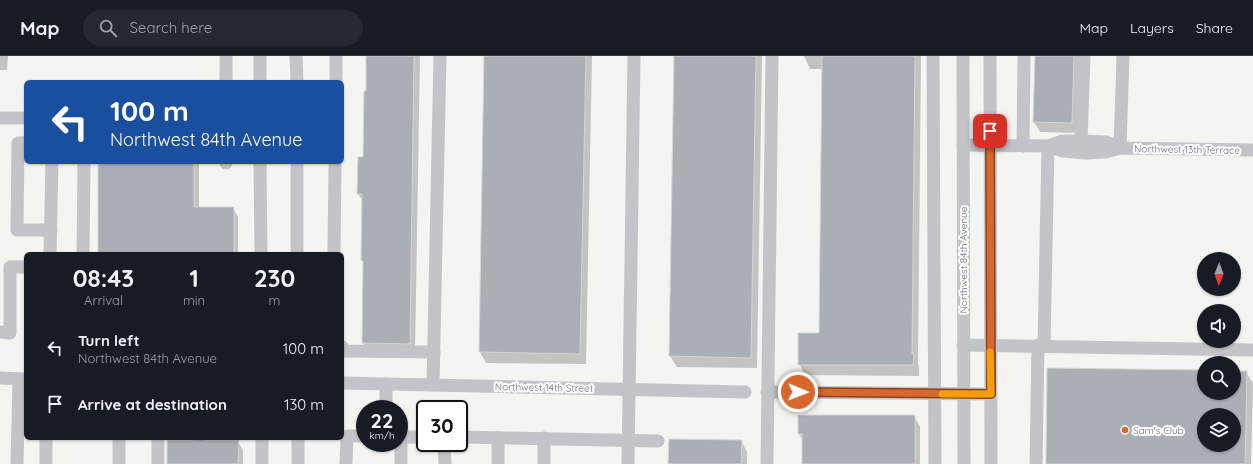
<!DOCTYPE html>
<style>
:root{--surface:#171b24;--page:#242831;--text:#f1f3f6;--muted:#9ea1a6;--line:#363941}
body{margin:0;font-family:Quicksand,sans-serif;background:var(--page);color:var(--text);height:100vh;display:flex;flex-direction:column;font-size:15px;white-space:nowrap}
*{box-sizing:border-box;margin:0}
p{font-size:13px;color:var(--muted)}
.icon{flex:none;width:22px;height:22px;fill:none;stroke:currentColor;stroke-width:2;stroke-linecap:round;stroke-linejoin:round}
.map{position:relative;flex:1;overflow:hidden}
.side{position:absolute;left:24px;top:196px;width:320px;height:188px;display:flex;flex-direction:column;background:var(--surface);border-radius:6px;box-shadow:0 1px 3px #0004}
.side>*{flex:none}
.guide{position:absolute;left:24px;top:24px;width:320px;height:84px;border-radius:6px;box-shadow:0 1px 3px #0004;background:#1a4fa0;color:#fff;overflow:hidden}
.needle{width:26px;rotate:181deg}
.fabs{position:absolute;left:1197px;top:196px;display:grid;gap:8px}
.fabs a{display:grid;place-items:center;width:44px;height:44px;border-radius:50%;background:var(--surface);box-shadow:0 1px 3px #0004;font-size:20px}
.speed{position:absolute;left:356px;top:344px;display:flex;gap:8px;font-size:20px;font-weight:700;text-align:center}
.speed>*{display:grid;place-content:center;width:52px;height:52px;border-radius:50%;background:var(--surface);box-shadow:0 1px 3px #0004;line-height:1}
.speed small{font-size:10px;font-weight:400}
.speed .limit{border:2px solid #111;border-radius:6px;background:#fff;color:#111}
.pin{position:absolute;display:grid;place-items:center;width:34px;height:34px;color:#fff;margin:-17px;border-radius:8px;box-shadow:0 2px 6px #0006}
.me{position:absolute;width:44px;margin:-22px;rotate:91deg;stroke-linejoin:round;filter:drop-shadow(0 0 3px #0008)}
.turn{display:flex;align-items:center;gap:14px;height:84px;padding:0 20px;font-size:18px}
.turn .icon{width:52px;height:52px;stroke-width:2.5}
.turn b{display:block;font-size:28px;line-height:34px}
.eta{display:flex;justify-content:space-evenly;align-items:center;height:68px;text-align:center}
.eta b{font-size:24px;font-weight:700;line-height:28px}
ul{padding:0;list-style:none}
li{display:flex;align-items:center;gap:12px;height:56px;padding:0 20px}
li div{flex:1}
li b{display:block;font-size:15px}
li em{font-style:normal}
header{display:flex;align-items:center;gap:24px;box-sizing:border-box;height:56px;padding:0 20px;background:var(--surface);border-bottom:1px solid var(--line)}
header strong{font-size:19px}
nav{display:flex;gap:22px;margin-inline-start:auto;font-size:14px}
.search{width:280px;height:36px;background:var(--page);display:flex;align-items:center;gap:10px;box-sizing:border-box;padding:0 14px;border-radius:22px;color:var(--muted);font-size:15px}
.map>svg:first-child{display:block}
</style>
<header>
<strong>Map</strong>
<div class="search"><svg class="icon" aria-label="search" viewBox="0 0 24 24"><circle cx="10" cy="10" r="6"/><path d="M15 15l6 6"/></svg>Search here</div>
<nav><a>Map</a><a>Layers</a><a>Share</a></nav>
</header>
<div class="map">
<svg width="1253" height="408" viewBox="0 0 1253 408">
<rect width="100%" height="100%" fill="#f4f4f1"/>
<g fill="#0003" fill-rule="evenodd">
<polygon points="0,0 8,0 7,14 0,14"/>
<polygon points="367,0 420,0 415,298 369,298 363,287 364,208 362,204 363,145 358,138 364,102"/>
<polygon points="485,0 592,0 586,308 486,307 480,296"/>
<polygon points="675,0 762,0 757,312 677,311 670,300"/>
<polygon points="804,0 921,0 918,308 919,310 919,320 805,319 799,308 820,278 823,13 810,13"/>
<polygon points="1036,0 1080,0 1078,77 1040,76 1034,66"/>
<polygon points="99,106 199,106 199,152 233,152 238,161 238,198 99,198"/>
<path d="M 1204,315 L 1204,337 L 1234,337 L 1234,316 L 1246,316 L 1253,327 L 1251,408 L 1047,408 ZM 1204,359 L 1234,359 L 1234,389 L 1204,389 Z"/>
<polygon points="914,360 920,371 920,408 803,408 803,385 799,378"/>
<polygon points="194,382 207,382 208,385 238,385 243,394 243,408 168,408 194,385"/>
<polygon points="741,385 747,396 747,408 669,408"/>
</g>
<g fill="#a9afb5" stroke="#d5d5d3" fill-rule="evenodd">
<polygon points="366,0 414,0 410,288 362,287 363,205 361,204 362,138 357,138 358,101 363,101 364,35 366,35"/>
<polygon points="484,0 586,0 580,298 479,296"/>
<polygon points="674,0 756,0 751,302 669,300"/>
<polygon points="822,0 915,0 912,298 914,298 913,309 798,309 798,277 819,277"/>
<polygon points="1035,0 1074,0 1072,67 1033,66"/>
<polygon points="98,106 194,106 194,151 234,151 234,198 98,198"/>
<path d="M 1047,312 L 1204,314 L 1204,337 L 1234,337 L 1234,315 L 1247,315 L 1245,408 L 1046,408 ZM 1204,359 L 1234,359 L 1234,389 L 1204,389 Z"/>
<polygon points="798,359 915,359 915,408 802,408 802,378 798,378"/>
<polygon points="193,382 205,382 205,384 239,384 238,408 167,408 167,384 193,384"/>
<polygon points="669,383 742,384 741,408 668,408"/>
</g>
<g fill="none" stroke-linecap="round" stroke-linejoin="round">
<g stroke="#c2c4c8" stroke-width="13">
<polyline points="226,0 226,26"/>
<polyline points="260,0 260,26"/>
<polyline points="296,0 297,26"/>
<polyline points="933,0 935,408"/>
<polyline points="963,0 964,408"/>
<polyline points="990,0 991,408"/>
<polyline points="336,26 336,0"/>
<polyline points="0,62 26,62"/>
<polyline points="1081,85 1084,0"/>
<polyline points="26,87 18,87 17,174 51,174"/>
<polyline points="963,89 1048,90 1062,95 1085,97 1106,96 1120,92 1253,94"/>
<polyline points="1023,90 1024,0"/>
<polyline points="1048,90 1062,85 1081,85 1106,86 1120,92"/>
<polyline points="1120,92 1123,0"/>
<polyline points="226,106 226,107"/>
<polyline points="260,106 261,198"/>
<polyline points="297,106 297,198"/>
<polyline points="50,198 52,106"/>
<polyline points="83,198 84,106"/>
<polyline points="334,198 335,106"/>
<polyline points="0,276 10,277 10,211 26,211"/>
<polyline points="963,289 1253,294"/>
<polyline points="1044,290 1048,90"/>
<polyline points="342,291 345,295 434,296"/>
<polyline points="0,322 26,323"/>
<polyline points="342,327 745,336"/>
<polyline points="433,329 440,0"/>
<polyline points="767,336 991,338"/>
<polyline points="386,353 386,328"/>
<polyline points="399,381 425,381"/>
<polyline points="401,381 401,408"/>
<polyline points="459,381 658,385"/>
<polyline points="262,382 262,408"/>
<polyline points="298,382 298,408"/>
<polyline points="498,382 498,408"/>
<polyline points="544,382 544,408"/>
<polyline points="444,387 445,408"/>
<polyline points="17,408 19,323"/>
<polyline points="46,408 46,382"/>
<polyline points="119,408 119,382"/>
<polyline points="158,408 158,382"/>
<polyline points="346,408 347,380 365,380"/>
<polyline points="628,408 634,0"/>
<polyline points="767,408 772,0"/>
<polyline points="1036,408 1038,289"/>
</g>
</g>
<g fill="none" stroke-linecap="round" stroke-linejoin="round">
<g stroke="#8c431d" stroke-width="10">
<polyline id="route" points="798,336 991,338 990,75"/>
</g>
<use href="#route" stroke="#d8672d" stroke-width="7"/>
<polyline stroke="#f59e0b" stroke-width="7" points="942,338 991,338 990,296"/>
</g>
<circle fill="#d8672d" stroke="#fff" stroke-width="1.5" cx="1125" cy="374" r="4"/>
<g text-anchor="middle" stroke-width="4" stroke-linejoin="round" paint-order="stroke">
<g font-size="10" fill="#657180" stroke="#fff">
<text transform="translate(1187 93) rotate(1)" y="4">Northwest 13th Terrace</text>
<text transform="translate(963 204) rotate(-90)" y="4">Northwest 84th Avenue</text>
<text transform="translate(544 331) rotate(1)" y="4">Northwest 14th Street</text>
</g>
<g font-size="10" fill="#657180" stroke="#fff" text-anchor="start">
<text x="1133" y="378">Sam's Club</text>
</g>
</g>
</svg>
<div class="fabs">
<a><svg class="needle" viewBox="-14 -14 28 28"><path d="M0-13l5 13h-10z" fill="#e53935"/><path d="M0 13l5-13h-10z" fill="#9ea1a6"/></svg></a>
<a><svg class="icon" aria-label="sound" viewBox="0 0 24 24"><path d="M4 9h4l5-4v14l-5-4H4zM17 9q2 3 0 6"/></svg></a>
<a><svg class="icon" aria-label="search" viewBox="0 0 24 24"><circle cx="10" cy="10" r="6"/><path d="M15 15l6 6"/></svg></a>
<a><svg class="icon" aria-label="layers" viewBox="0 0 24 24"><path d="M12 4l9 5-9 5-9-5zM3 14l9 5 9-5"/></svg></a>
</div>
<div class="speed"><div>22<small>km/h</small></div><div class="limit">30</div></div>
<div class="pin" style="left:990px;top:75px;background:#d93025"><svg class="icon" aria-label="arrive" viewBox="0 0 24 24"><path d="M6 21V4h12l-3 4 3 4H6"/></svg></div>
<svg class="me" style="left:798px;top:336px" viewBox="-20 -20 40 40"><circle r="17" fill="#d8672d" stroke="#fff" stroke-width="3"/><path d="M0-11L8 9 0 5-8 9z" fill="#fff"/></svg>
<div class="guide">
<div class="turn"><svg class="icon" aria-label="left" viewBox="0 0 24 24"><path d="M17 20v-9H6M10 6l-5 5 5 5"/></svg><div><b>100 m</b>Northwest 84th Avenue</div></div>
</div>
<section class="side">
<div class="eta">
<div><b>08:43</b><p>Arrival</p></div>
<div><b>1</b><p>min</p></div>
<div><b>230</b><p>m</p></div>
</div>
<ul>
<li><svg class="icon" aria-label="left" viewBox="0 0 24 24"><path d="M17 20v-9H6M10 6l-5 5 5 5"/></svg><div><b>Turn left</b><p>Northwest 84th Avenue</p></div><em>100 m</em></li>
<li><svg class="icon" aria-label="arrive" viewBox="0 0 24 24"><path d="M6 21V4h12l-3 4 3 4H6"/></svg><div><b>Arrive at destination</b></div><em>130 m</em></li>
</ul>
</section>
</div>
